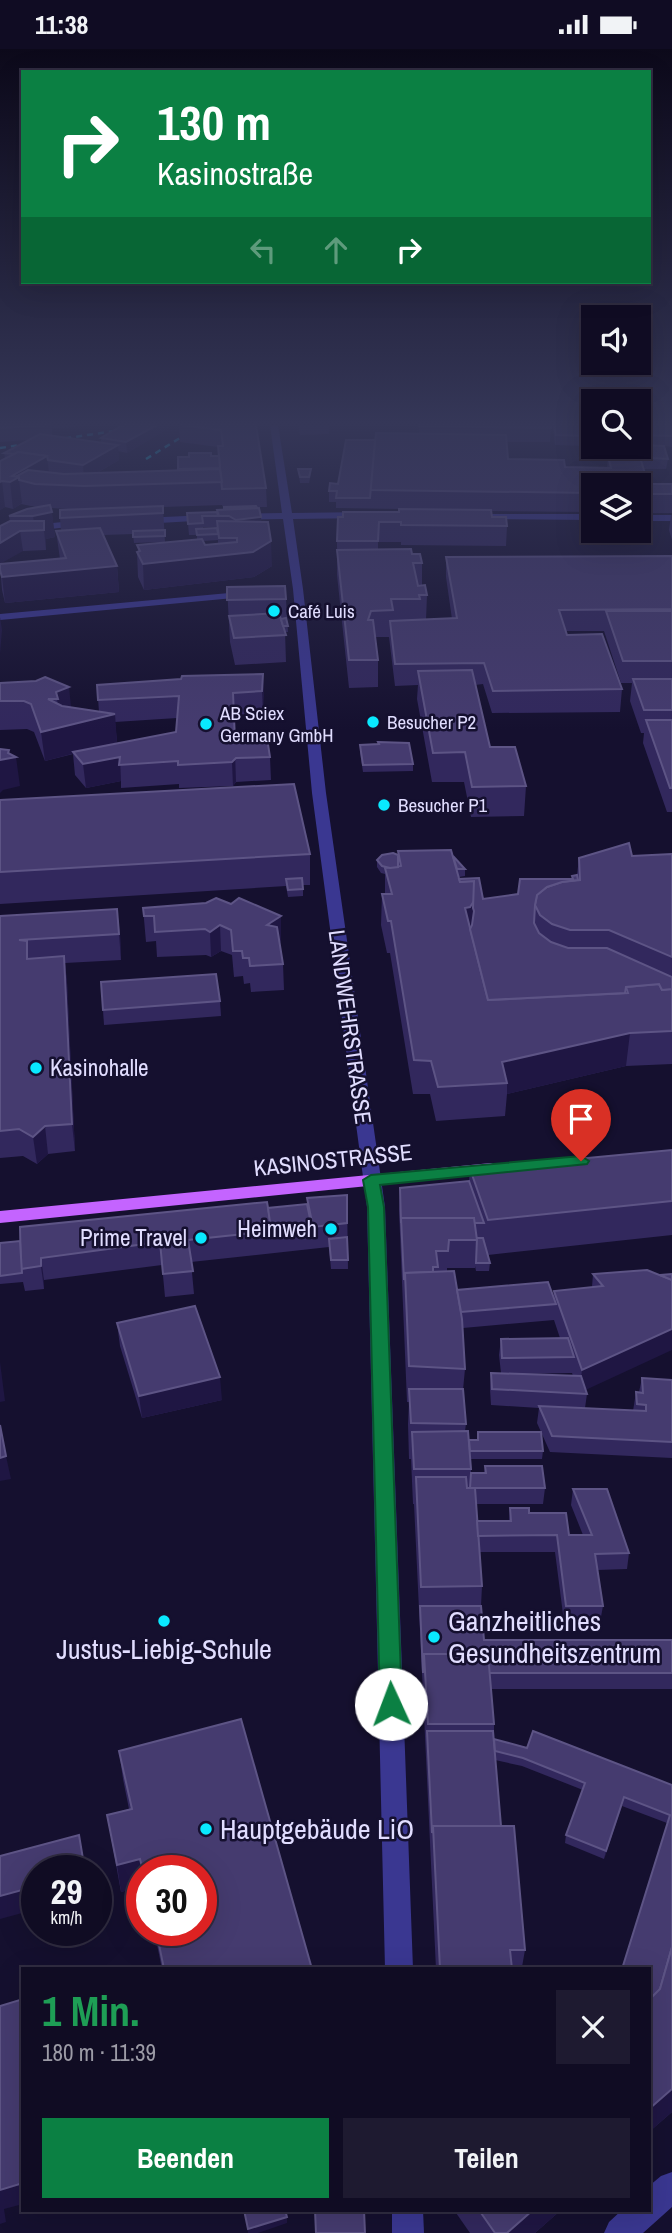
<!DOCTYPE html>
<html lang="de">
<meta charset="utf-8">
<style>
:root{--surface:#100c23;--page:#1e1a30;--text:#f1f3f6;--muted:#9c9ba6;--line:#302c41;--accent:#0b8043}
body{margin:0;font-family:"Archivo Narrow",sans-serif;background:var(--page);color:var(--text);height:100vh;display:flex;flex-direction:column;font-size:26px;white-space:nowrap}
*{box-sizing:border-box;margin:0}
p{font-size:23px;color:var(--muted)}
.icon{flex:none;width:38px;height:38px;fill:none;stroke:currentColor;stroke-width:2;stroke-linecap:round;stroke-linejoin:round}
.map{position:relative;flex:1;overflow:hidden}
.panel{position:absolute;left:21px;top:1918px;width:630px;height:245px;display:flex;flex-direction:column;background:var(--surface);border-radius:0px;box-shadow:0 7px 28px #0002,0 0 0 2px var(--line)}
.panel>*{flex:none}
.top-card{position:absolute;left:21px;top:21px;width:630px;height:214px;border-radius:0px;box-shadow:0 7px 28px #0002,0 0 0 2px var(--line);background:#0b8043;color:#fff;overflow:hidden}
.buttons{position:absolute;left:581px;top:256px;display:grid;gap:14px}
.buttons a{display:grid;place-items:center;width:70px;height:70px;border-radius:0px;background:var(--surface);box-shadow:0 7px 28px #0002,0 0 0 2px var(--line);font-size:35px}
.speed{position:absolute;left:21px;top:1806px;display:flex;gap:14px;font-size:35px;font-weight:700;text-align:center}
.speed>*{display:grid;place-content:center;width:91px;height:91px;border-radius:50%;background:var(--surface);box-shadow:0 7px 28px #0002,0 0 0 2px var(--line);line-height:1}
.speed small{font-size:18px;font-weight:400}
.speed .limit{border:10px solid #d22;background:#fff;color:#111}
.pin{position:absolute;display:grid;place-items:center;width:60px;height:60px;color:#fff;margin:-72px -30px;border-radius:50% 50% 50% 0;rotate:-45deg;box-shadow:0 0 7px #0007}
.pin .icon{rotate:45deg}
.me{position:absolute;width:77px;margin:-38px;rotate:358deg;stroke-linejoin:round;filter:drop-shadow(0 0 5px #0008)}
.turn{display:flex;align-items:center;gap:24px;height:147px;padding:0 21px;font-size:32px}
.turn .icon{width:91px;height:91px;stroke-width:2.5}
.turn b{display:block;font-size:49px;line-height:60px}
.lanes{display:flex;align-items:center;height:66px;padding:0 21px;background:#0003;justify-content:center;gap:35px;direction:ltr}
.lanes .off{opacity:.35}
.round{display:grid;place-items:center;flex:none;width:74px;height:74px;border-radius:0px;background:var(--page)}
.head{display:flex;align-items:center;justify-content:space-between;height:119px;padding:0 21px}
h1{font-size:42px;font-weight:800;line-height:52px;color:#1e9e55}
.button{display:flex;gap:14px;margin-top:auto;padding:14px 21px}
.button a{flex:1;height:80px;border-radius:0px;background:var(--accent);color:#fff;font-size:28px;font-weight:800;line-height:80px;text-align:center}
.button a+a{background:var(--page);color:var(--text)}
.status{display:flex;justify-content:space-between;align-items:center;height:49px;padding:0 35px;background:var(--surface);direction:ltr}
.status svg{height:19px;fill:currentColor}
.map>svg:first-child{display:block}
</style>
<div class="status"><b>11:38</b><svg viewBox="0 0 49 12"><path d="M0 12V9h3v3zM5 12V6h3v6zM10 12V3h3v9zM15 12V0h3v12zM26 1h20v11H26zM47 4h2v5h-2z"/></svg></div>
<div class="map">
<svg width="672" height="2184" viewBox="0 0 672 2184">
<rect width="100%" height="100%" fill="#15102f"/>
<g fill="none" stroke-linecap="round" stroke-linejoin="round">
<g fill="#3a3791" fill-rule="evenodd">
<polygon points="270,376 278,376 292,464 366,463 371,466 366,469 293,470 303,540 326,744 385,1158 413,1920 385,1920 367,1158 312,744 293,540 283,470 236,471 231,468 236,465 282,464"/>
<polygon points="468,465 593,465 593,471 471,470 468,469"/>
<polygon points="208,466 211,467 211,471 142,475 137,472 142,469"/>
<rect x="639" y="466" width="33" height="6"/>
<polygon points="82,471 87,474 85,476 25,483 0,493 0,486 23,477"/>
<polygon points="251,542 255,543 255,547 0,571 0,565"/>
<polygon points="672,2123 672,2158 643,2184 604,2184 609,2173 622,2161 649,2161 649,2137 661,2127"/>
<polygon points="392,2161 423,2161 424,2184 392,2184"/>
</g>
<polygon fill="#c464ff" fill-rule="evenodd" points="491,1114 497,1116 500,1120 497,1124 0,1174 0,1162"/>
<g stroke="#09e9ff" stroke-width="2.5" stroke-dasharray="6 5" stroke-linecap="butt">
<polyline points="0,399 128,380"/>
<polyline points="146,410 201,376"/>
</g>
</g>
<g fill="#32285d" fill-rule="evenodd">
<path d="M 0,376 L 114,376 L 52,379 L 52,387 L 101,394 L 101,389 L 122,377 L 120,376 L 168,376 L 169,379 L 127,404 L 118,402 L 119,411 L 97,424 L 178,421 L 211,407 L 218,407 L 218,398 L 180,393 L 179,376 L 256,376 L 266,439 L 267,458 L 257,458 L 272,517 L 254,528 L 144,541 L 138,528 L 137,503 L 138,502 L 137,496 L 197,490 L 197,486 L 189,486 L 187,464 L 217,463 L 224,460 L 222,456 L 163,458 L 165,493 L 134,494 L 133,485 L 104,486 L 117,517 L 119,543 L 5,554 L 2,541 L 0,515 L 60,510 L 56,482 L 61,482 L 60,469 L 68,460 L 51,459 L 55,488 L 46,490 L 46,501 L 23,502 L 10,472 L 9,467 L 36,458 L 21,455 L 13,460 L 5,458 L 0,461 L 0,412 L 5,410 L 4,404 L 28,391 L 0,393 ZM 203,478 L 217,478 L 217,479 L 203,480 ZM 218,491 L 218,495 L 205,496 L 203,492 Z"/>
<polygon points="298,376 329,376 329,385 300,386"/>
<polygon points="402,376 585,376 587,387 586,397 555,396 553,379 551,379 550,393 507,393 508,410 565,418 607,419 609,397 639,397 639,376 672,376 672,398 664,397 668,410 666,420 644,420 648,435 672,435 672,464 639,464 639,436 593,436 593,463 491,462 492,468 507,477 506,497 401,496 401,493 378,493 378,500 412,505 422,514 422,536 427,546 426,571 452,570 446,528 446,508 672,507 672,763 667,763 643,694 644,684 641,684 630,652 632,634 621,634 604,582 566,582 567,586 622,640 620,663 492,664 483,635 475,636 490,698 526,737 524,767 471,768 464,733 432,733 417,650 418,636 395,637 389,588 375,588 378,611 378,638 349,639 337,526 337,492 399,463 399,460 336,459 336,453 329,453 329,442 338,435 375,391 419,385 419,376"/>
<polygon points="298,420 311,425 309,434 300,434"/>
<polygon points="671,466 672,466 672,491 669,481"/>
<polygon points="227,538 286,550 288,583 285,583 286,613 235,616 230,593"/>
<path d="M 263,625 L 263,664 L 234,666 L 235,692 L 270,708 L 271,731 L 236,733 L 233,737 L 179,739 L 179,735 L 121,739 L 121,732 L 86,739 L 75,726 L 73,705 L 45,712 L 34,683 L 27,680 L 0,681 L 0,634 L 36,632 L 71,659 L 99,663 L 97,636 ZM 177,669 L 176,683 L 102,697 L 117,693 L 115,673 Z"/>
<polygon points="360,696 413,715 413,722 363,723 360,703"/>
<polygon points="0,751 310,805 310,836 303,836 303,847 288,848 286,837 0,855"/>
<polygon points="398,802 453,807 465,820 465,827 459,828 459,830 483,850 518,845 572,830 572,827 577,826 579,809 672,805 672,1015 626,1017 507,1045 505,1067 436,1072 430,1045 413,1045 390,904 387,904 381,876 382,845 385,845 385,825 381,824 377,818 377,811 398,806"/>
<polygon points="206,854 281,892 279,893 283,915 284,941 251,943 250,934 244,935 243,927 234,928 232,906 221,902 211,908 206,906 157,908 156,892 146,893 143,859"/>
<polygon points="0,867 120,885 121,911 65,914 67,933 75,1102 48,1105 37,1115 23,1107 0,1109"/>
<polygon points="220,952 221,967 104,976 103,961"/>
<path d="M 672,1101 L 672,1186 L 488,1206 L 490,1214 L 489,1222 L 476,1222 L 475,1217 L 475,1219 L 447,1219 L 447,1223 L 457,1241 L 553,1248 L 554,1242 L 592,1238 L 593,1225 L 647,1221 L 585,1341 L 587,1345 L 585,1359 L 633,1362 L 636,1343 L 639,1343 L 642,1329 L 672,1331 L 672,1409 L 550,1403 L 537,1374 L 539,1359 L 491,1356 L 490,1340 L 491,1324 L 501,1324 L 499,1306 L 501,1290 L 560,1289 L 554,1271 L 463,1279 L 465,1320 L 463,1341 L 466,1375 L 465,1382 L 469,1391 L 477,1391 L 478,1383 L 543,1402 L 542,1410 L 471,1410 L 471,1424 L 484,1424 L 485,1417 L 545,1439 L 543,1455 L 476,1455 L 477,1472 L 509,1472 L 510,1459 L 529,1464 L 569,1486 L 583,1486 L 571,1456 L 573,1440 L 629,1504 L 627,1520 L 597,1521 L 603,1557 L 600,1573 L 564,1573 L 555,1503 L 480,1503 L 482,1537 L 481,1557 L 484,1591 L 672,1591 L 672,1640 L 491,1640 L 494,1675 L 494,1690 L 672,1736 L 672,2063 L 649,2083 L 649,1920 L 667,1774 L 622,1757 L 604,1810 L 565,1794 L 566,1786 L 583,1741 L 522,1717 L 495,1711 L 501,1777 L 525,1901 L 522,1918 L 550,1920 L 436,1920 L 414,1455 L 413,1455 L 411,1410 L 409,1410 L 408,1375 L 409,1353 L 407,1353 L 399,1161 L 400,1139 L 469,1132 L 470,1120 ZM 572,1324 L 573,1327 L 522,1325 Z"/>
<polygon points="347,1146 348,1220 331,1220 329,1198 191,1213 194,1245 165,1248 162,1216 44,1231 44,1240 25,1242 23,1233 0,1235 0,1194 268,1159 307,1155 307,1149"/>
<polygon points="117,1274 222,1351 142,1369 120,1297"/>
<polygon points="119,1702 312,1920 162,1920 154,1881 201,1881 201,1822 142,1822 142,1837 121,1843 107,1766 129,1760 123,1730"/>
<polygon points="454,2161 561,2161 535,2184 470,2184"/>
</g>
<g fill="#1f1643">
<polygon points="157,376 168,376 169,379 127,404 126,393"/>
<polygon points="118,396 119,411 84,431 83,416"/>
<polygon points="47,407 50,433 19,431 22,454 13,460 10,433 12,427"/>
<polygon points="2,432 5,458 0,461 0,433"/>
<polygon points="52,463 55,488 46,490 46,501 44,481 35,481 33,467"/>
<polygon points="261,468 262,493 237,496 236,471"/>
<polygon points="20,482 23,502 0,515 0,494"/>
<polygon points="271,492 272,517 254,528 144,541 143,515"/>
<polygon points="117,517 119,543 5,554 2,528"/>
<polygon points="0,568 2,581 0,605"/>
<polygon points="263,625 264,647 263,664 262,642"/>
<polygon points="69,638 72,667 60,671 56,643"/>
<polygon points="233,644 236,733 233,737 232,713"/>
<polygon points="115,665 117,693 45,712 41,683"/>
<polygon points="9,701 10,709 16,708 20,737 3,741 0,744 0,711"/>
<polygon points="120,708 121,732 86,739 83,715"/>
<polygon points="474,852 472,883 469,889 465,859"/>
<polygon points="117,860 120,885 121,911 119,885"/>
<polygon points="281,867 281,892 267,902 267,876"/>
<polygon points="220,876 221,902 211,908 210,883"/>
<polygon points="64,907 67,933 75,1102 72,1075"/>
<polygon points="630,984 626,1017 507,1045 507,1034 502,1013"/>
<polygon points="45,1077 48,1105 37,1115 33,1088"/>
<polygon points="41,1209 44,1231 44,1240 41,1217"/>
<polygon points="672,1280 672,1301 579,1344 582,1321"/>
<polygon points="0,1313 5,1352 0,1353"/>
<polygon points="220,1328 222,1351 142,1369 139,1347"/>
<polygon points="6,1407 11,1430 0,1432 0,1409"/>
<polygon points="624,1748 622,1757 604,1810 606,1802"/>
<polygon points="140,1810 142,1822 142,1837 121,1843 117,1816"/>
<polygon points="37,1837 37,1860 0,1870 0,1847"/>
<polygon points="672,2040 672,2063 649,2083 649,2060"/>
<polygon points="23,2134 23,2155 4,2160 6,2173 0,2175 0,2141"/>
<polygon points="533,2161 561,2161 535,2184 507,2184"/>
<polygon points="287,2168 287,2174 258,2184 248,2184 248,2180"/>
</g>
<g fill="#453b6f" stroke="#5d5485" stroke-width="2">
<polygon points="0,376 51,376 0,379"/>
<polygon points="123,376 157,376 126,393 101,389"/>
<polygon points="180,376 256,376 266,439 222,440 218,397 223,397 221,381"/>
<polygon points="419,376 550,376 551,379 419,377"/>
<polygon points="554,376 585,376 587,387 556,386"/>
<polygon points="639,376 672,376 672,387 639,386"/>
<polygon points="376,384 506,386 508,410 564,411 565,418 611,419 608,407 640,408 648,435 672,435 672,445 639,445 639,436 593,436 593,444 370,441"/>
<polygon points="40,385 118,396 83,416 48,411 47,407 18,403 14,405 4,404"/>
<polygon points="346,391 375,391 370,449 336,449 337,442 329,442 330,434 338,435"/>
<polygon points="639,396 664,397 668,410 612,407 609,397 639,397"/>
<polygon points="18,403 47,407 12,427 19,428 10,433 2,432 0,433 0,412"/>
<polygon points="189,404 211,404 211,407 219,407 220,419 178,420 178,408 189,408"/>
<polygon points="220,420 222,433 84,437 35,435 19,431 19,428 17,427 28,421 64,425"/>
<polygon points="298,420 311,420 309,428 300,428"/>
<polygon points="50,456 52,463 33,467 9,467 27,460"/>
<polygon points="163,457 163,464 60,469 60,461"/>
<polygon points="256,457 257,459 224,460 224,458"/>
<polygon points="259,459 261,468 236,471 229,467 219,467 217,461"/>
<polygon points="399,460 491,461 492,468 506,468 507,477 401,476 401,473 379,473 378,492 337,492 338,468 343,468 343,463 399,463"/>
<polygon points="217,463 218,467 202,467 203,474 188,475 187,464"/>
<polygon points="10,472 44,472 44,481 20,482 0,494 0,477"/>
<polygon points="217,472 268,473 271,492 253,503 143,515 137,503 140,502 137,496 202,490 205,496 237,493 237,489 219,489"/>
<polygon points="100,479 117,517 2,528 0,521 0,515 66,509 56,482"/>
<polygon points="217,479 218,485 197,486 196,480"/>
<polygon points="165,481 165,487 133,488 133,482"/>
<polygon points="411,500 412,505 420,505 422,514 413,514 418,537 425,536 427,546 419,546 420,550 391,550 393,561 371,562 368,571 373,571 378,611 349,611 337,501"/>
<polygon points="672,507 672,560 559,561 567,586 602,585 622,640 493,642 484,614 395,615 390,572 457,569 446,508"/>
<polygon points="285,537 286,550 227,551 227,538"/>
<polygon points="606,562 672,562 672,612 623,612"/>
<polygon points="279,564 286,586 234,589 229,567"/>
<polygon points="286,569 288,577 283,577 281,570"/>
<polygon points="472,621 490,698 515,698 526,737 472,738 465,703 433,704 418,622"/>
<polygon points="263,625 262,642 233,644 235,692 267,689 270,708 236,709 232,713 178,716 178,712 119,716 120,708 83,715 73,703 176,683 179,647 98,651 97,636 181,630 182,627"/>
<polygon points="45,628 69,638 56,643 58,650 48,650 62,657 115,665 41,683 31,655 24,652 0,652 0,634 36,632"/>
<polygon points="633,630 672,630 672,661 644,661"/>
<polygon points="646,671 672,671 672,739 670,739"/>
<polygon points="378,693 409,694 413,715 363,716 360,696 379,695"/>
<polygon points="0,700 9,701 8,704 16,708 0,711"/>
<polygon points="294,735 310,805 0,823 0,751"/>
<polygon points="629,794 632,807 672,805 672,908 609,881 570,881 552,875 540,866 535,856 537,846 547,838 562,833 580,831 579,809"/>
<polygon points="451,801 460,833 474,832 474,852 470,858 465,859 488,951 628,944 626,938 659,935 662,941 672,940 672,982 630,984 502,1013 507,1034 438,1038 431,1012 414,1011 391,872 388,872 382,845 392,845 385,819 401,817 398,802"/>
<polygon points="393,804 398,806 398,818 390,819 382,817 377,811 382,806"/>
<polygon points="453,807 465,820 457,820"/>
<polygon points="577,826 578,831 562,833 547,838 537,846 535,856 534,874 539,884 551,893 568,899 607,899 672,928 672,940 662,941 659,935 626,938 625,944 488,951 470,880 472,876 474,862 473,859 474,832 460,833 459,830 479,829 483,850 518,845 520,830 573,830 572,827"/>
<polygon points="302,829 303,840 288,841 286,830"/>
<polygon points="216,849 231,855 239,849 281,867 267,876 277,878 283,915 250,917 249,909 243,909 242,902 233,902 231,881 220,876 210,883 205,880 155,883 154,867 144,867 143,859 206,854"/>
<polygon points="117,860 119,885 19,891 27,892 27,910 64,907 72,1075 45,1077 33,1088 19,1080 0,1082 0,867"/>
<polygon points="216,925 220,952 103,961 101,933"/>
<polygon points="672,1101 672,1152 488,1171 470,1120"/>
<polygon points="469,1132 484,1174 474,1174 474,1169 401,1169 401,1174 400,1139"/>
<polygon points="347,1146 347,1174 313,1178 307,1149"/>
<polygon points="267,1153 272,1182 188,1191 193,1222 163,1225 160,1193 41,1209 41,1217 21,1220 20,1178"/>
<polygon points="307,1155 313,1184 272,1188 268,1159"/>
<polygon points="401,1169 474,1169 477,1191 449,1191 448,1202 436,1202 438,1218 433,1218 433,1223 405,1224 404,1231"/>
<polygon points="347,1188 348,1211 331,1211 329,1190"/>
<polygon points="477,1189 483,1189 490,1214 476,1214"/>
<polygon points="20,1192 22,1224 0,1227 0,1194"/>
<polygon points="647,1221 672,1231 672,1280 582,1321 554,1242 603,1237 593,1225"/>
<polygon points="454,1222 462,1270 465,1320 409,1317 405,1224"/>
<polygon points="672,1225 672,1231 660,1226"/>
<polygon points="548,1233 556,1255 461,1263 457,1241"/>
<polygon points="195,1257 220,1328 139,1347 117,1274"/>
<polygon points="568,1289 574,1308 502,1309 501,1290"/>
<polygon points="491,1324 581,1327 587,1345 492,1340"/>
<polygon points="642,1329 672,1331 672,1393 552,1387 539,1357 646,1362 646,1356 637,1355 636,1343 643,1344"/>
<polygon points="409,1340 463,1340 466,1375 411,1374"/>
<polygon points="0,1376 6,1407 0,1409"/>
<polygon points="468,1382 471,1420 414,1420 412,1383"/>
<polygon points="478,1383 541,1383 543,1402 470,1402 469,1391 478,1391"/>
<polygon points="485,1417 542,1417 545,1439 470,1439 471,1424 486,1424"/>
<polygon points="416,1428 466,1428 467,1439 475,1439 482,1537 421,1538"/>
<polygon points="573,1440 607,1440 629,1504 595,1505 603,1557 566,1557 557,1486 478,1487 477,1472 511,1472 510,1459 529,1459 529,1464 566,1464 569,1486 592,1486"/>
<polygon points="420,1557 481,1557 484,1591 672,1591 672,1624 489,1624 488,1605 424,1605 423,1624"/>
<polygon points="424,1605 488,1605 494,1675 428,1675"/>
<polygon points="241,1670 312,1920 164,1920 156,1881 201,1881 201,1822 143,1822 140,1810 117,1816 107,1766 132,1760 119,1702"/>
<polygon points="427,1682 493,1682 501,1777 433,1777 432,1784"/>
<polygon points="533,1682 672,1736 672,1898 660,1940 649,1951 649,1920 622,1920 670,1766 624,1748 606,1802 566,1786 585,1734 523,1709 495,1702 494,1690 527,1699"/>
<polygon points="433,1777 514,1777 525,1901 510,1901 512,1920 440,1920"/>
<polygon points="79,1786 85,1822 37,1822 37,1837 0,1847 0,1807"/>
<polygon points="672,1898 672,2040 649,2060 649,1951 660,1940"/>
<polygon points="548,1917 550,1920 512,1919"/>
<polygon points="23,1950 23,2134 0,2141 0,1957"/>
<polygon points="244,2161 285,2161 287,2168 248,2180"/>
<polygon points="315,2161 364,2161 365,2184 316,2184"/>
<polygon points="479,2161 533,2161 507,2184 495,2184"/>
</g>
<linearGradient id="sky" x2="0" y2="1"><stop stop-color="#0c091a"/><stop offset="0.55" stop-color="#353758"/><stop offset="1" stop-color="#353758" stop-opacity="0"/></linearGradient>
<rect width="672" height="681" fill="url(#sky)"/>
<polygon fill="#0b8043" stroke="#07532c" stroke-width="2" points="581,1107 589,1112 587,1115 380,1136 384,1158 402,1655 399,1662 391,1665 383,1662 380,1655 368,1158 363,1131 371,1126"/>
<g fill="#09e9ff" stroke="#15102f" stroke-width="2.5">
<circle cx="274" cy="562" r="7"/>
<circle cx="373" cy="673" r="7"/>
<circle cx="206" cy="675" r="7"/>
<circle cx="384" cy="756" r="7"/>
<circle cx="36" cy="1019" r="7"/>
<circle cx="331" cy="1180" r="7"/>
<circle cx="201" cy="1189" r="7"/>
<circle cx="164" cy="1572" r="7"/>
<circle cx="434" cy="1588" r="7"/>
<circle cx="206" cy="1780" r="7"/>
</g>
<g text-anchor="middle" stroke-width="5" stroke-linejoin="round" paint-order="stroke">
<g font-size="19" fill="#e1ddff" stroke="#15102f" text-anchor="start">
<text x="288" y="569">Café Luis</text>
<text x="220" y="671">AB Sciex<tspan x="220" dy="22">Germany GmbH</tspan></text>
<text x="387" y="680">Besucher P2</text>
<text x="398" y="763">Besucher P1</text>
</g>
<g font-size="23" fill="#e1ddff" stroke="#15102f">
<text transform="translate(350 978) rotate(82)" y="8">LANDWEHRSTRASSE</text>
<text transform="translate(333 1111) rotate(-6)" y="8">KASINOSTRASSE</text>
</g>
<g font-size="23" fill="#e1ddff" stroke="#15102f" text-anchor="end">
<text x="50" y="1027" text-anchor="start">Kasinohalle</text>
<text x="317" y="1188">Heimweh</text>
<text x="187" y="1197">Prime Travel</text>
</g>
<g font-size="28" fill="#e1ddff" stroke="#15102f" text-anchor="start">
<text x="448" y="1582">Ganzheitliches<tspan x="448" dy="32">Gesundheitszentrum</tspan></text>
<text x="164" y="1610" text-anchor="middle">Justus-Liebig-Schule</text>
<text x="220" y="1790">Hauptgebäude LiO</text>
</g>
</g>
</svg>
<div class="buttons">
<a><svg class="icon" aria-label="sound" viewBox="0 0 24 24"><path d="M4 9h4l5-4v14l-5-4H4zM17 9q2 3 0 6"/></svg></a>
<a><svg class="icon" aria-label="search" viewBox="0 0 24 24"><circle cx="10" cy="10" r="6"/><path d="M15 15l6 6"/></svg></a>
<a><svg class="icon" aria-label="layers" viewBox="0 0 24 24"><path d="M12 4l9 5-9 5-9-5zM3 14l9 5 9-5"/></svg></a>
</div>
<div class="speed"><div>29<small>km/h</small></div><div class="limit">30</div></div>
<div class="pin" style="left:581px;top:1112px;background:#d93025"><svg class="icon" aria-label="arrive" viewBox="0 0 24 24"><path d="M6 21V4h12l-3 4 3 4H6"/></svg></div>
<svg class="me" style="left:391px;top:1655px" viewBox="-20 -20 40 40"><circle r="19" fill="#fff"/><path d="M0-13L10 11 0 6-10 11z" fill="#0b8043"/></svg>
<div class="top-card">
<div class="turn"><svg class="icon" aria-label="right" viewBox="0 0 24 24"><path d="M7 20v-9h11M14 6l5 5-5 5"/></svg><div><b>130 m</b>Kasinostraße</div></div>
<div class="lanes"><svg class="icon off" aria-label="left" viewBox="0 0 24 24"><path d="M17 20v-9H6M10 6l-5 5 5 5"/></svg><svg class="icon off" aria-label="ahead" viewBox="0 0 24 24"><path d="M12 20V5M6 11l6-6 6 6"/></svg><svg class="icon" aria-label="right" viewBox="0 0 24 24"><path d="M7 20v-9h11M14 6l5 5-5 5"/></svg></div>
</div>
<section class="panel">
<div class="head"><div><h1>1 Min.</h1><p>180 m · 11:39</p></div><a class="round"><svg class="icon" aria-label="close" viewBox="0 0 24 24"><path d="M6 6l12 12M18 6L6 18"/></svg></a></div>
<div class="button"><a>Beenden</a><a>Teilen</a></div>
</section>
</div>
